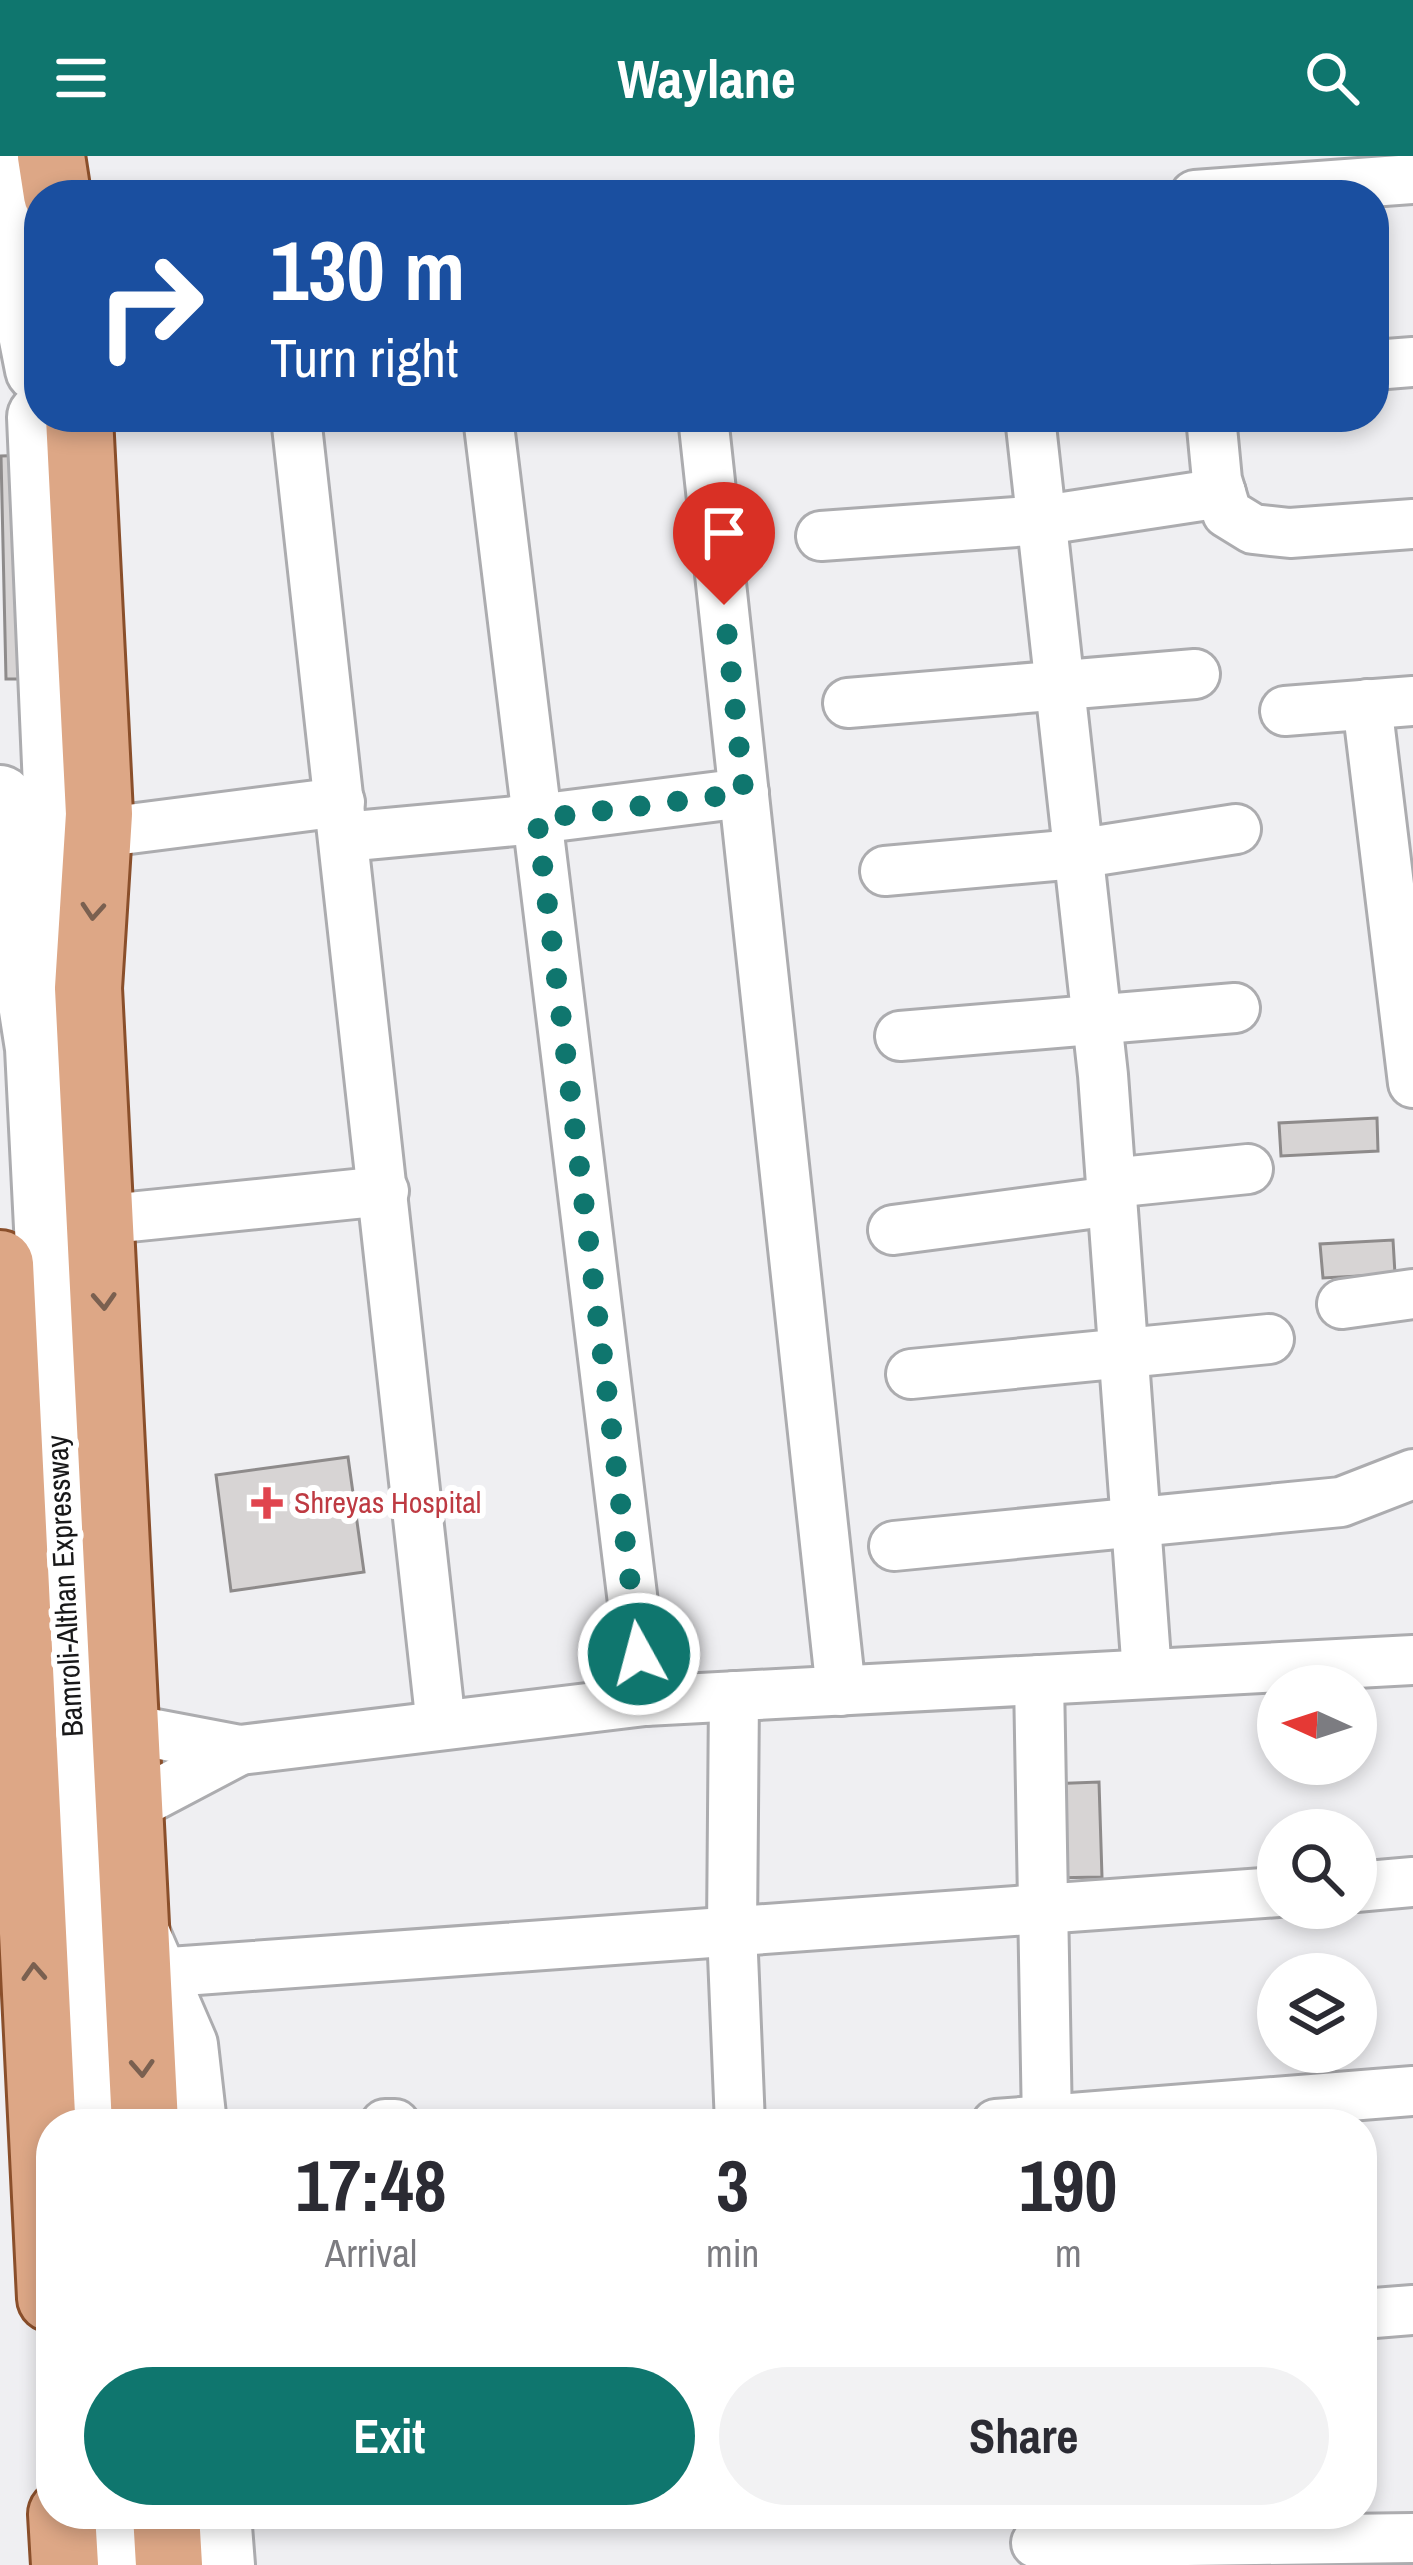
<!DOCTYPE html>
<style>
:root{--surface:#fff;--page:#f2f2f3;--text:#2b2b33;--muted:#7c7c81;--accent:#0f766e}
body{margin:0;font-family:"Archivo Narrow",sans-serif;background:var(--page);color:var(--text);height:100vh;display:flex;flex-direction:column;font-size:45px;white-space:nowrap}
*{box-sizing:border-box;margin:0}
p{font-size:39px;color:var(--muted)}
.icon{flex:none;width:66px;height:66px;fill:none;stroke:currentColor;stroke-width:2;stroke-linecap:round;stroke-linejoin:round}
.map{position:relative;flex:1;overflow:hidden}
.side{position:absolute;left:36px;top:1953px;width:1341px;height:420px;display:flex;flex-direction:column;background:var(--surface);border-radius:48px;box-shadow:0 6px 18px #0003}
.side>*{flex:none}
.banner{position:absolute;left:24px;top:24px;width:1365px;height:252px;border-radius:48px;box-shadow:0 6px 18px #0003;background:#1a4fa0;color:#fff;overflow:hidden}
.needle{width:78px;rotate:273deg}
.buttons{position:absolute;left:1257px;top:1509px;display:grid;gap:24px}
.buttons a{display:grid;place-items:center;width:120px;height:120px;border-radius:50%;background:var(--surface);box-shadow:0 6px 18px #0003;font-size:60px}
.pin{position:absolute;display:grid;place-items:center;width:102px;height:102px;color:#fff;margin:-123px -51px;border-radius:50% 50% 50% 0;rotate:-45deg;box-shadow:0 0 12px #0007}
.pin .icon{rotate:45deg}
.me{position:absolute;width:132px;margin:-66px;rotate:353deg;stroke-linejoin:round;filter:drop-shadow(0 0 9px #0008)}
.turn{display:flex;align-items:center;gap:42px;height:252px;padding:0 48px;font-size:54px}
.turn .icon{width:156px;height:156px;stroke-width:2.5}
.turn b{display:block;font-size:84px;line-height:102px}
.eta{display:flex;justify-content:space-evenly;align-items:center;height:204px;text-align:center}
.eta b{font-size:72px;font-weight:700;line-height:84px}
.action{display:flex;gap:24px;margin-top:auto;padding:24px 48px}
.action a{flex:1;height:138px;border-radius:72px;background:var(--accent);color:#fff;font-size:48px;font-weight:700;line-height:138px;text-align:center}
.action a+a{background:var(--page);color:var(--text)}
header{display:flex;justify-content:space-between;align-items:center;height:156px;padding:0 48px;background:var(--accent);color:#fff;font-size:54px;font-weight:700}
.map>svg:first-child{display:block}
</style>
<header><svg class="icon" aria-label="menu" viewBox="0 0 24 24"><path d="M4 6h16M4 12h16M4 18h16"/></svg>Waylane<svg class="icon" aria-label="search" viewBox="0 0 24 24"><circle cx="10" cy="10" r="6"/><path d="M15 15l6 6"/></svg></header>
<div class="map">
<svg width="1413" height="2409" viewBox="0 0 1413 2409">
<rect width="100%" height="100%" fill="#efeff2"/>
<g fill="#d7d4d4" stroke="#8e8b8b" stroke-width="3">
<polygon points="32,299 36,523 6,523 1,300"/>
<polygon points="1377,962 1378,995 1281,1000 1279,967"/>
<polygon points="1393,1084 1395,1118 1323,1122 1320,1088"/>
<polygon points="348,1301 364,1416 231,1435 216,1319"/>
<polygon points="1099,1626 1102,1721 1048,1722 1047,1628"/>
</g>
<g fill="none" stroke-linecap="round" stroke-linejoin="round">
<g stroke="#acacaf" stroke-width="54">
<g id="minor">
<polyline points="1195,39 1413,23"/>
<polyline points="1374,209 1413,206"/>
<polyline points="296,261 441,1569"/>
<polyline points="488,261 645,1545"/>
<polyline points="703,261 841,1535"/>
<polyline points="1030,261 1103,919 1147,1517"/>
<polyline points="1211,261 1217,324 1227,357 1253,373 1290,377 1413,368"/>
<polyline points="821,380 1044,364 1221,337"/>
<polyline points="848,547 1195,518"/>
<polyline points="1367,548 1413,927"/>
<polyline points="1285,555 1413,545"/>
<polyline points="98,677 340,646"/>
<polyline points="344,681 537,663 744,637"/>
<polyline points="885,715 1076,698 1236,673"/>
<polyline points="900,880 1235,852"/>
<polyline points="1111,1027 1248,1013"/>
<polyline points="100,1064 384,1035"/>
<polyline points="893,1074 1112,1045"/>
<polyline points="1342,1148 1413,1138"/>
<polyline points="911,1218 1269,1183"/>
<polyline points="894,1390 1341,1346 1413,1318"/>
<polyline points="1039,1524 1047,1968"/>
<polyline points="734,1540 732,1775 740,1968"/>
<polyline points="124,1572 240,1594 645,1545 1413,1504"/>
<polyline points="128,1653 240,1594"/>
<polyline points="1356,1731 1413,1726"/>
<polyline points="156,1817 1278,1736"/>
<polyline points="385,1968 395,1968"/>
<polyline points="996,1968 1413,1935"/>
<polyline points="1362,2158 1413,2154"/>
<polyline points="1036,2387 1413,2382"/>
</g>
</g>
<g stroke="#acacaf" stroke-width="66">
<g id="tertiary">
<polyline points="139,1778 187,1889 196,1968"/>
<polyline points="220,2358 224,2409"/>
</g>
</g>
<g stroke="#acacaf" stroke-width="72">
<g id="secondary">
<polyline points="0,16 39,213"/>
<polyline points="41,261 57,631 48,773"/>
<polyline points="0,643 39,892 93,1968"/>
<polyline points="113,2358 116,2409"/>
</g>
</g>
<g stroke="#8a4f2b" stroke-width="72">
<g id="primary">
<polyline points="51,0 57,39"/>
<polyline points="79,261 99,658 88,832 145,1968"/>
<polyline points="0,1108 51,2142"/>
<polyline points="62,2358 65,2409"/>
<polyline points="166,2358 169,2409"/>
</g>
</g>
<use href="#minor" stroke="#fff" stroke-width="48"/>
<use href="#tertiary" stroke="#fff" stroke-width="60"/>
<use href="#secondary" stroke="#fff" stroke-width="66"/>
<use href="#primary" stroke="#dda786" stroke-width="66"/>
</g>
<defs><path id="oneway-chevron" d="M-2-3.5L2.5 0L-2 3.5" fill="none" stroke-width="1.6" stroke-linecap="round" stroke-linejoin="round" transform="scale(3)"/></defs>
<g stroke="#7a6050">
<use href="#oneway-chevron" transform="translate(93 755) rotate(94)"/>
<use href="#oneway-chevron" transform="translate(104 1145) rotate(87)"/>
<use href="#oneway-chevron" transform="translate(34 1816) rotate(-93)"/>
<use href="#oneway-chevron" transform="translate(142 1912) rotate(87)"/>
</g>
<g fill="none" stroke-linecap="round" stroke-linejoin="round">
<polyline stroke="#0f766e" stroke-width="21" stroke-dasharray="0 37.8" points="639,1498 537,663 744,637 724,449"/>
</g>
<path fill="#e0444e" stroke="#fff" stroke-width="4.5" d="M261 1329h12v12h12v12h-12v12h-12v-12h-12v-12h12z"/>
<g text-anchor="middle" stroke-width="12" stroke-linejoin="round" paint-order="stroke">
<g font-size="30" fill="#be3a42" stroke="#fff" text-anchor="start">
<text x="294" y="1357">Shreyas Hospital</text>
</g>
<g font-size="30" fill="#181819" stroke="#fff">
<text transform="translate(65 1430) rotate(-93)" y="10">Bamroli-Althan Expressway</text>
</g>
</g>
</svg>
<div class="buttons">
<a><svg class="needle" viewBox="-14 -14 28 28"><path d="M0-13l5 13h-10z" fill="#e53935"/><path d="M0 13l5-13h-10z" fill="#7c7c81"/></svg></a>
<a><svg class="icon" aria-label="search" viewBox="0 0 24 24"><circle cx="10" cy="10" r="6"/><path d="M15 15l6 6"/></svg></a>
<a><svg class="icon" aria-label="layers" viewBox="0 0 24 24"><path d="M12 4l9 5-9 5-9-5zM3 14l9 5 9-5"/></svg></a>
</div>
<div class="pin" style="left:724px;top:449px;background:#d93025"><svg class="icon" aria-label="arrive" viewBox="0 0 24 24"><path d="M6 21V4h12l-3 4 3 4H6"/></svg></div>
<svg class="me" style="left:639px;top:1498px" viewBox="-20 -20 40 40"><circle r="17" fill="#0f766e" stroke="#fff" stroke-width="3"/><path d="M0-11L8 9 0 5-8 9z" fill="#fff"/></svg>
<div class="banner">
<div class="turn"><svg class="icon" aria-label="right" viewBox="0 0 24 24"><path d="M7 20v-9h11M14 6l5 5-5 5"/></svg><div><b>130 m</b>Turn right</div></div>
</div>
<section class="side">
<div class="eta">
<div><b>17:48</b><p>Arrival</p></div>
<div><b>3</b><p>min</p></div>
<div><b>190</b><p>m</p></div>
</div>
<div class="action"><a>Exit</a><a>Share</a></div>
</section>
</div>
